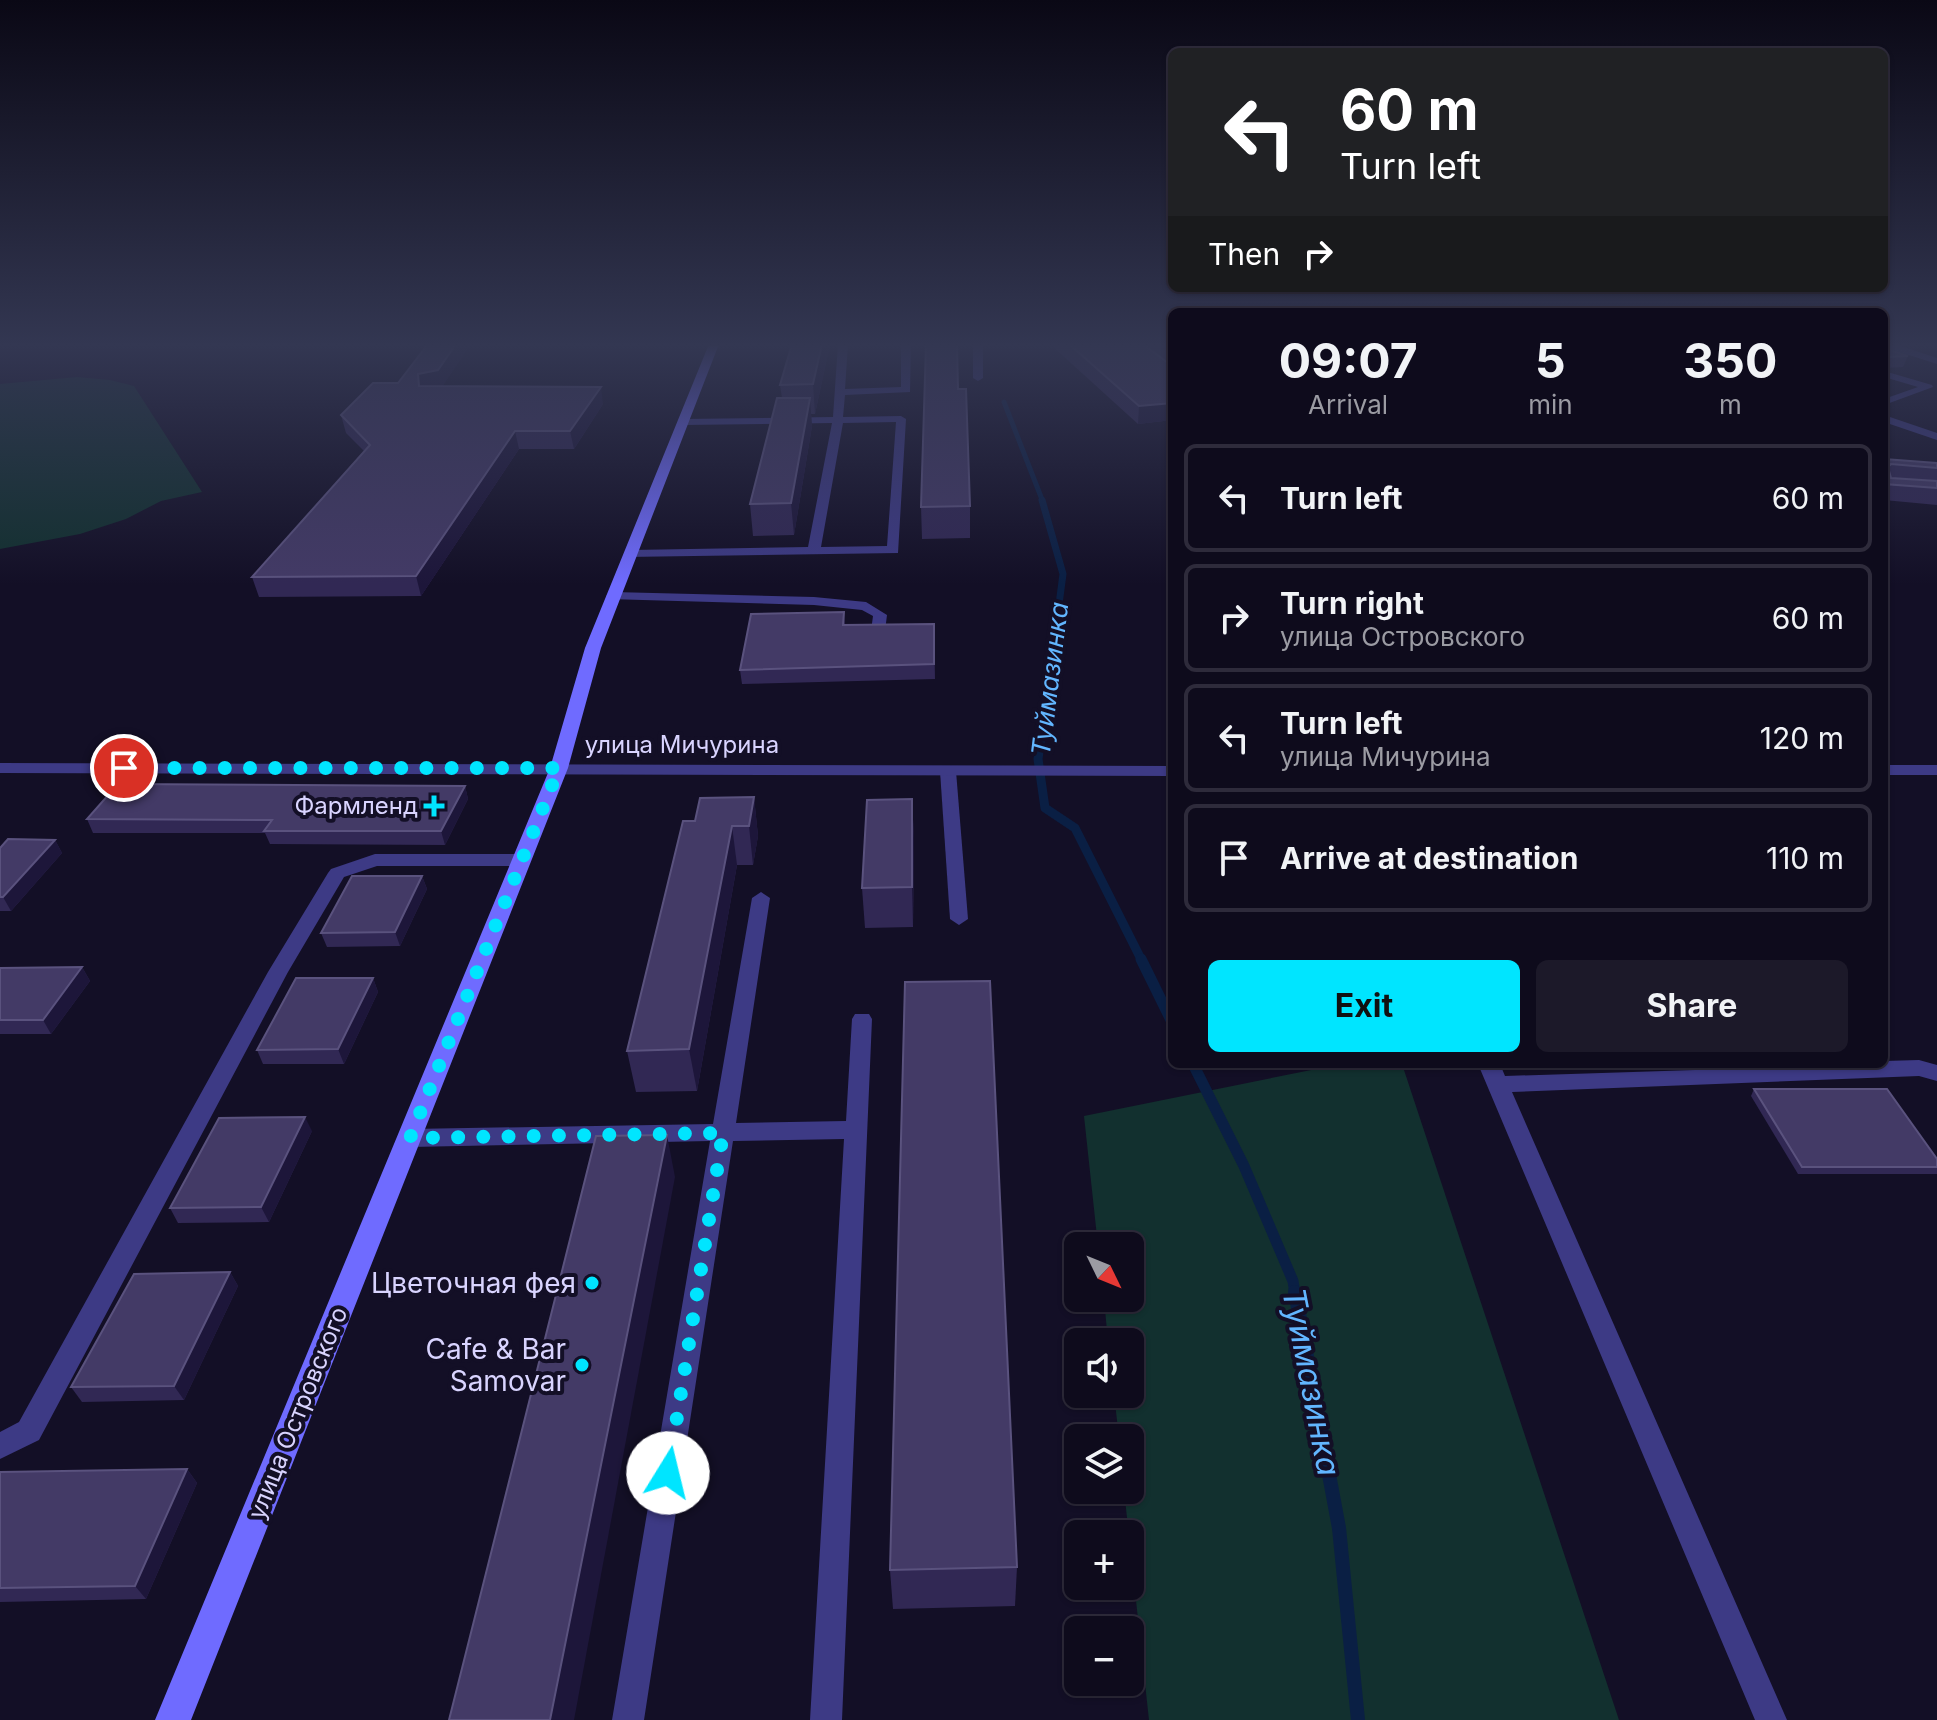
<!DOCTYPE html>
<meta charset="utf-8">
<style>
:root{--surface:#0e0b1c;--page:#1c1929;--text:#f1f3f6;--muted:#9b9ba3;--line:#2e2b3b;--accent:#00e5ff}
body{margin:0;font-family:Inter,sans-serif;background:var(--page);color:var(--text);height:100vh;display:flex;flex-direction:column;font-size:30px;white-space:nowrap}
*{box-sizing:border-box;margin:0}
p{font-size:26px;color:var(--muted)}
.icon{flex:none;width:44px;height:44px;fill:none;stroke:currentColor;stroke-width:2;stroke-linecap:round;stroke-linejoin:round}
.map{position:relative;flex:1;overflow:hidden}
.side{position:absolute;left:1168px;top:308px;width:720px;height:760px;display:flex;flex-direction:column;background:var(--surface);border-radius:12px;box-shadow:0 2px 6px #0004,0 0 0 2px var(--line)}
.side>*{flex:none}
.banner{position:absolute;left:1168px;top:48px;width:720px;height:244px;border-radius:12px;box-shadow:0 2px 6px #0004,0 0 0 2px var(--line);background:#202124;color:#fff;overflow:hidden}
.needle{width:52px;rotate:133deg}
.controls{position:absolute;left:1064px;top:1232px;display:grid;gap:16px}
.controls a{display:grid;place-items:center;width:80px;height:80px;border-radius:12px;background:var(--surface);box-shadow:0 2px 6px #0004,0 0 0 2px var(--line);font-size:40px}
.pin{position:absolute;display:grid;place-items:center;width:68px;height:68px;color:#fff;margin:-34px;border:4px solid #fff;border-radius:50%;box-shadow:0 2px 8px #0007}
.me{position:absolute;width:88px;margin:-44px;rotate:9deg;stroke-linejoin:round;filter:drop-shadow(0 0 6px #0008)}
.turn{display:flex;align-items:center;gap:28px;height:168px;padding:0 40px;font-size:36px}
.turn .icon{width:104px;height:104px;stroke-width:2.5}
.turn b{display:block;font-size:56px;line-height:68px}
.then{display:flex;align-items:center;height:76px;padding:0 40px;background:#0003;gap:16px;font-size:30px}
.eta{display:flex;justify-content:space-evenly;align-items:center;height:136px;text-align:center}
.eta b{font-size:48px;font-weight:700;line-height:56px}
.cta{display:flex;gap:16px;margin-top:auto;padding:16px 40px}
.cta a{flex:1;height:92px;border-radius:12px;background:var(--accent);color:#111;font-size:32px;font-weight:700;line-height:92px;text-align:center}
.cta a+a{background:var(--page);color:var(--text)}
ul{padding:0;list-style:none}
li{display:flex;align-items:center;gap:24px;height:108px;margin:0 16px 12px;padding:0 24px;border:4px solid var(--line);border-radius:12px}
li div{flex:1}
li b{display:block;font-size:30px}
li em{font-style:normal}
.map>svg:first-child{display:block}
</style>
<div class="map">
<svg width="1937" height="1720" viewBox="0 0 1937 1720">
<rect width="100%" height="100%" fill="#130f26"/>
<g fill="#12302f">
<polygon points="77,377 110,380 134,386 202,492 161,501 126,519 80,534 0,549 0,384"/>
<polygon points="1341,1064 1402,1064 1619,1720 1149,1720 1124,1490 1130,1490 1130,1438 1119,1438 1114,1394 1130,1394 1130,1342 1108,1342 1104,1298 1130,1298 1130,1246 1098,1246 1084,1116"/>
</g>
<g fill="none" stroke-linecap="round" stroke-linejoin="round">
<polyline stroke="#0a1f44" stroke-width="5" points="1004,402 1043,502"/>
<polyline stroke="#0a1f44" stroke-width="7" points="1042,500 1063,574 1046,703"/>
<polyline stroke="#0a1f44" stroke-width="9" points="1046,701 1038,759 1045,808 1075,828 1142,961"/>
<g stroke="#0a1f44" stroke-width="11">
<polyline points="1141,959 1172,1022"/>
<polyline points="1193,1064 1244,1166 1293,1281 1295,1294"/>
</g>
<polyline stroke="#0a1f44" stroke-width="14" points="1295,1292 1339,1528 1358,1720"/>
<g fill="#3d3a85" fill-rule="evenodd">
<path d="M 838,344 L 848,344 L 845,389 L 901,387 L 901,344 L 911,344 L 910,392 L 845,395 L 843,417 L 901,416 L 906,419 L 898,553 L 625,557 L 625,551 L 630,550 L 808,547 L 832,423 L 683,425 L 678,422 L 683,419 L 833,417 ZM 896,422 L 887,546 L 821,547 L 843,423 Z"/>
<polygon points="973,344 983,344 983,378 978,381 973,378"/>
<polygon points="1884,371 1932,385 1933,387 1884,405 1884,399 1918,387 1884,377"/>
<polygon points="1884,415 1937,433 1937,440 1884,422"/>
<polygon points="613,592 814,597 866,602 887,615 885,631 878,635 871,631 873,616 862,610 814,605 608,599 606,596"/>
<polygon points="948,766 956,771 968,919 959,925 950,919 940,771"/>
<polygon points="375,854 522,854 531,860 522,866 377,866 344,877 288,972 39,1440 0,1459 0,1432 19,1422 268,972 328,873 331,869"/>
<polygon points="761,892 770,898 736,1123 846,1121 852,1019 855,1014 869,1014 872,1019 842,1720 810,1720 844,1139 733,1141 644,1720 612,1720 710,1141 410,1147 402,1144 399,1138 402,1132 410,1129 713,1124 752,898"/>
<polygon points="1919,1060 1937,1065 1937,1081 1919,1076 1512,1092 1787,1720 1755,1720 1478,1064 1500,1064 1505,1076 1884,1064 1884,1061"/>
</g>
<g fill="#3d3a85" fill-rule="evenodd">
<polygon points="1884,344 1895,344 1937,358 1937,364 1884,347"/>
<polygon points="0,763 1172,766 1172,776 0,773"/>
<rect x="1884" y="765" width="53" height="10"/>
</g>
<polygon fill="#6f6bff" fill-rule="evenodd" points="709,344 719,344 601,648 568,768 191,1720 155,1720 550,768 585,648"/>
</g>
<g fill="#312854">
<polygon points="428,344 471,344 442,386 603,404 574,449 519,449 421,596 259,597 252,577 364,451 346,433 341,415 398,383"/>
<polygon points="830,344 815,414 811,414 812,426 794,535 753,536 750,504 782,398 780,385"/>
<polygon points="1050,344 1172,344 1172,420 1138,424"/>
<polygon points="1884,348 1908,356 1903,367 1884,368"/>
<polygon points="958,389 970,506 970,538 922,539 921,507"/>
<polygon points="1884,459 1937,463 1937,505 1884,500"/>
<polygon points="844,612 845,625 934,624 935,679 742,684 740,670"/>
<polygon points="465,786 468,799 445,845 270,844 265,833 93,833 87,819"/>
<polygon points="754,797 758,836 753,865 737,865 697,1091 636,1092 627,1051 695,821"/>
<polygon points="912,799 914,838 913,927 865,928 862,888"/>
<polygon points="55,840 62,853 11,911 0,911 0,848"/>
<polygon points="422,876 427,889 400,946 327,947 321,933"/>
<polygon points="82,967 90,981 51,1034 0,1034 0,968"/>
<polygon points="373,978 378,992 344,1064 263,1064 257,1050"/>
<polygon points="1652,1064 1720,1064 1655,1068"/>
<polygon points="1754,1089 1937,1159 1937,1174 1798,1174 1751,1096"/>
<polygon points="312,1131 269,1222 178,1223 170,1208"/>
<polygon points="230,1272 238,1286 184,1400 82,1402 71,1387"/>
<polygon points="187,1469 197,1483 146,1599 0,1602 0,1472"/>
<polygon points="1017,1567 1015,1606 893,1609 890,1570"/>
</g>
<g fill="#1d163a">
<polygon points="456,344 471,344 442,387 419,386 418,374"/>
<polygon points="822,344 830,344 815,414 813,384"/>
<polygon points="601,387 603,404 574,449 570,431"/>
<polygon points="810,398 812,426 794,535 791,503"/>
<polygon points="1172,403 1172,420 1138,424 1139,406"/>
<polygon points="515,431 519,449 421,596 416,576"/>
<polygon points="465,786 468,799 445,845 441,831"/>
<polygon points="754,797 758,836 753,865 749,826"/>
<polygon points="912,799 914,838 913,927 912,887"/>
<polygon points="732,826 737,865 697,1091 689,1049"/>
<polygon points="55,840 62,853 11,911 3,897"/>
<polygon points="422,876 427,889 400,946 395,932"/>
<polygon points="82,967 90,981 51,1034 43,1020"/>
<polygon points="373,978 378,992 344,1064 338,1049"/>
<polygon points="305,1117 312,1131 269,1222 261,1207"/>
<polygon points="667,1135 675,1177 574,1720 550,1720"/>
<polygon points="230,1272 238,1286 184,1400 174,1386"/>
<polygon points="187,1469 197,1483 146,1599 135,1586"/>
</g>
<g fill="#433a66" stroke="#5a527e" stroke-width="2">
<polygon points="428,344 456,344 438,370 418,374 419,386 601,387 570,431 515,431 416,576 252,577 370,445 341,415 373,383 398,383"/>
<polygon points="792,344 822,344 813,384 780,385"/>
<polygon points="926,344 957,344 958,389 966,389 970,506 921,507"/>
<polygon points="1069,344 1143,344 1172,366 1172,403 1139,406"/>
<polygon points="1162,344 1172,344 1172,352"/>
<polygon points="1884,348 1908,356 1887,357 1886,360 1884,361"/>
<polygon points="777,398 810,398 791,503 750,504"/>
<polygon points="1884,459 1937,463 1937,468 1891,464 1888,467 1891,478 1937,481 1937,488 1884,484"/>
<polygon points="844,612 843,625 934,624 934,664 740,670 751,614"/>
<polygon points="118,784 465,786 441,831 264,831 272,820 87,819"/>
<polygon points="754,797 749,826 732,826 689,1049 627,1051 683,821 695,821 700,798"/>
<polygon points="912,799 912,887 862,888 867,800"/>
<polygon points="8,839 55,840 3,897 0,897 0,848"/>
<polygon points="352,876 422,876 395,932 321,933"/>
<polygon points="82,967 43,1020 0,1020 0,968"/>
<polygon points="296,978 373,978 338,1049 257,1050"/>
<polygon points="990,981 1017,1567 890,1570 905,982"/>
<polygon points="1754,1089 1887,1089 1937,1159 1937,1167 1802,1167"/>
<polygon points="305,1117 261,1207 170,1208 219,1118"/>
<polygon points="667,1135 550,1720 449,1720 596,1136"/>
<polygon points="230,1272 174,1386 71,1387 134,1274"/>
<polygon points="187,1469 135,1586 0,1588 0,1472"/>
</g>
<linearGradient id="sky" x2="0" y2="1"><stop stop-color="#0a0815"/><stop offset="0.59" stop-color="#333752"/><stop offset="1" stop-color="#333752" stop-opacity="0"/></linearGradient>
<rect width="1937" height="585" fill="url(#sky)"/>
<g fill="none" stroke-linecap="round" stroke-linejoin="round">
<polyline stroke="#00e5ff" stroke-width="14" stroke-dasharray="0 25.2" points="124,768 559,768 410,1138 723,1133 668,1473"/>
</g>
<g fill="#00e5ff" stroke="#130f26" stroke-width="3">
<path d="M430 794h8v8h8v8h-8v8h-8v-8h-8v-8h8z"/>
<circle cx="592" cy="1283" r="8"/>
<circle cx="582" cy="1365" r="8"/>
</g>
<g text-anchor="middle" stroke-width="8" stroke-linejoin="round" paint-order="stroke">
<g font-size="24" fill="#d9d4ff" stroke="#130f26">
<text x="682" y="753">улица Мичурина</text>
<text transform="translate(298 1413) rotate(-68)" y="8">улица Островского</text>
</g>
<g font-size="24" fill="#d9d4ff" stroke="#130f26" text-anchor="end">
<text x="418" y="814">Фармленд</text>
</g>
<g font-size="26" font-style="italic" fill="#62b6ff" stroke="#130f26">
<text transform="translate(1050 679) rotate(-83)" y="9">Туймазинка</text>
</g>
<g font-size="28" fill="#d9d4ff" stroke="#130f26" text-anchor="end">
<text x="576" y="1293">Цветочная фея</text>
<text x="566" y="1359">Cafe &amp; Bar<tspan x="566" dy="32">Samovar</tspan></text>
</g>
<g font-size="32" font-style="italic" fill="#62b6ff" stroke="#130f26">
<text transform="translate(1311 1382) rotate(79)" y="11">Туймазинка</text>
</g>
</g>
</svg>
<div class="controls">
<a><svg class="needle" viewBox="-14 -14 28 28"><path d="M0-13l5 13h-10z" fill="#e53935"/><path d="M0 13l5-13h-10z" fill="#9b9ba3"/></svg></a>
<a><svg class="icon" aria-label="sound" viewBox="0 0 24 24"><path d="M4 9h4l5-4v14l-5-4H4zM17 9q2 3 0 6"/></svg></a>
<a><svg class="icon" aria-label="layers" viewBox="0 0 24 24"><path d="M12 4l9 5-9 5-9-5zM3 14l9 5 9-5"/></svg></a>
<a>+</a>
<a>−</a>
</div>
<div class="pin" style="left:124px;top:768px;background:#d93025"><svg class="icon" aria-label="arrive" viewBox="0 0 24 24"><path d="M6 21V4h12l-3 4 3 4H6"/></svg></div>
<svg class="me" style="left:668px;top:1473px" viewBox="-20 -20 40 40"><circle r="19" fill="#fff"/><path d="M0-13L10 11 0 6-10 11z" fill="#00e5ff"/></svg>
<div class="banner">
<div class="turn"><svg class="icon" aria-label="left" viewBox="0 0 24 24"><path d="M17 20v-9H6M10 6l-5 5 5 5"/></svg><div><b>60 m</b>Turn left</div></div>
<div class="then">Then<svg class="icon" aria-label="right" viewBox="0 0 24 24"><path d="M7 20v-9h11M14 6l5 5-5 5"/></svg></div>
</div>
<section class="side">
<div class="eta">
<div><b>09:07</b><p>Arrival</p></div>
<div><b>5</b><p>min</p></div>
<div><b>350</b><p>m</p></div>
</div>
<ul>
<li><svg class="icon" aria-label="left" viewBox="0 0 24 24"><path d="M17 20v-9H6M10 6l-5 5 5 5"/></svg><div><b>Turn left</b></div><em>60 m</em></li>
<li><svg class="icon" aria-label="right" viewBox="0 0 24 24"><path d="M7 20v-9h11M14 6l5 5-5 5"/></svg><div><b>Turn right</b><p>улица Островского</p></div><em>60 m</em></li>
<li><svg class="icon" aria-label="left" viewBox="0 0 24 24"><path d="M17 20v-9H6M10 6l-5 5 5 5"/></svg><div><b>Turn left</b><p>улица Мичурина</p></div><em>120 m</em></li>
<li><svg class="icon" aria-label="arrive" viewBox="0 0 24 24"><path d="M6 21V4h12l-3 4 3 4H6"/></svg><div><b>Arrive at destination</b></div><em>110 m</em></li>
</ul>
<div class="cta"><a>Exit</a><a>Share</a></div>
</section>
</div>
